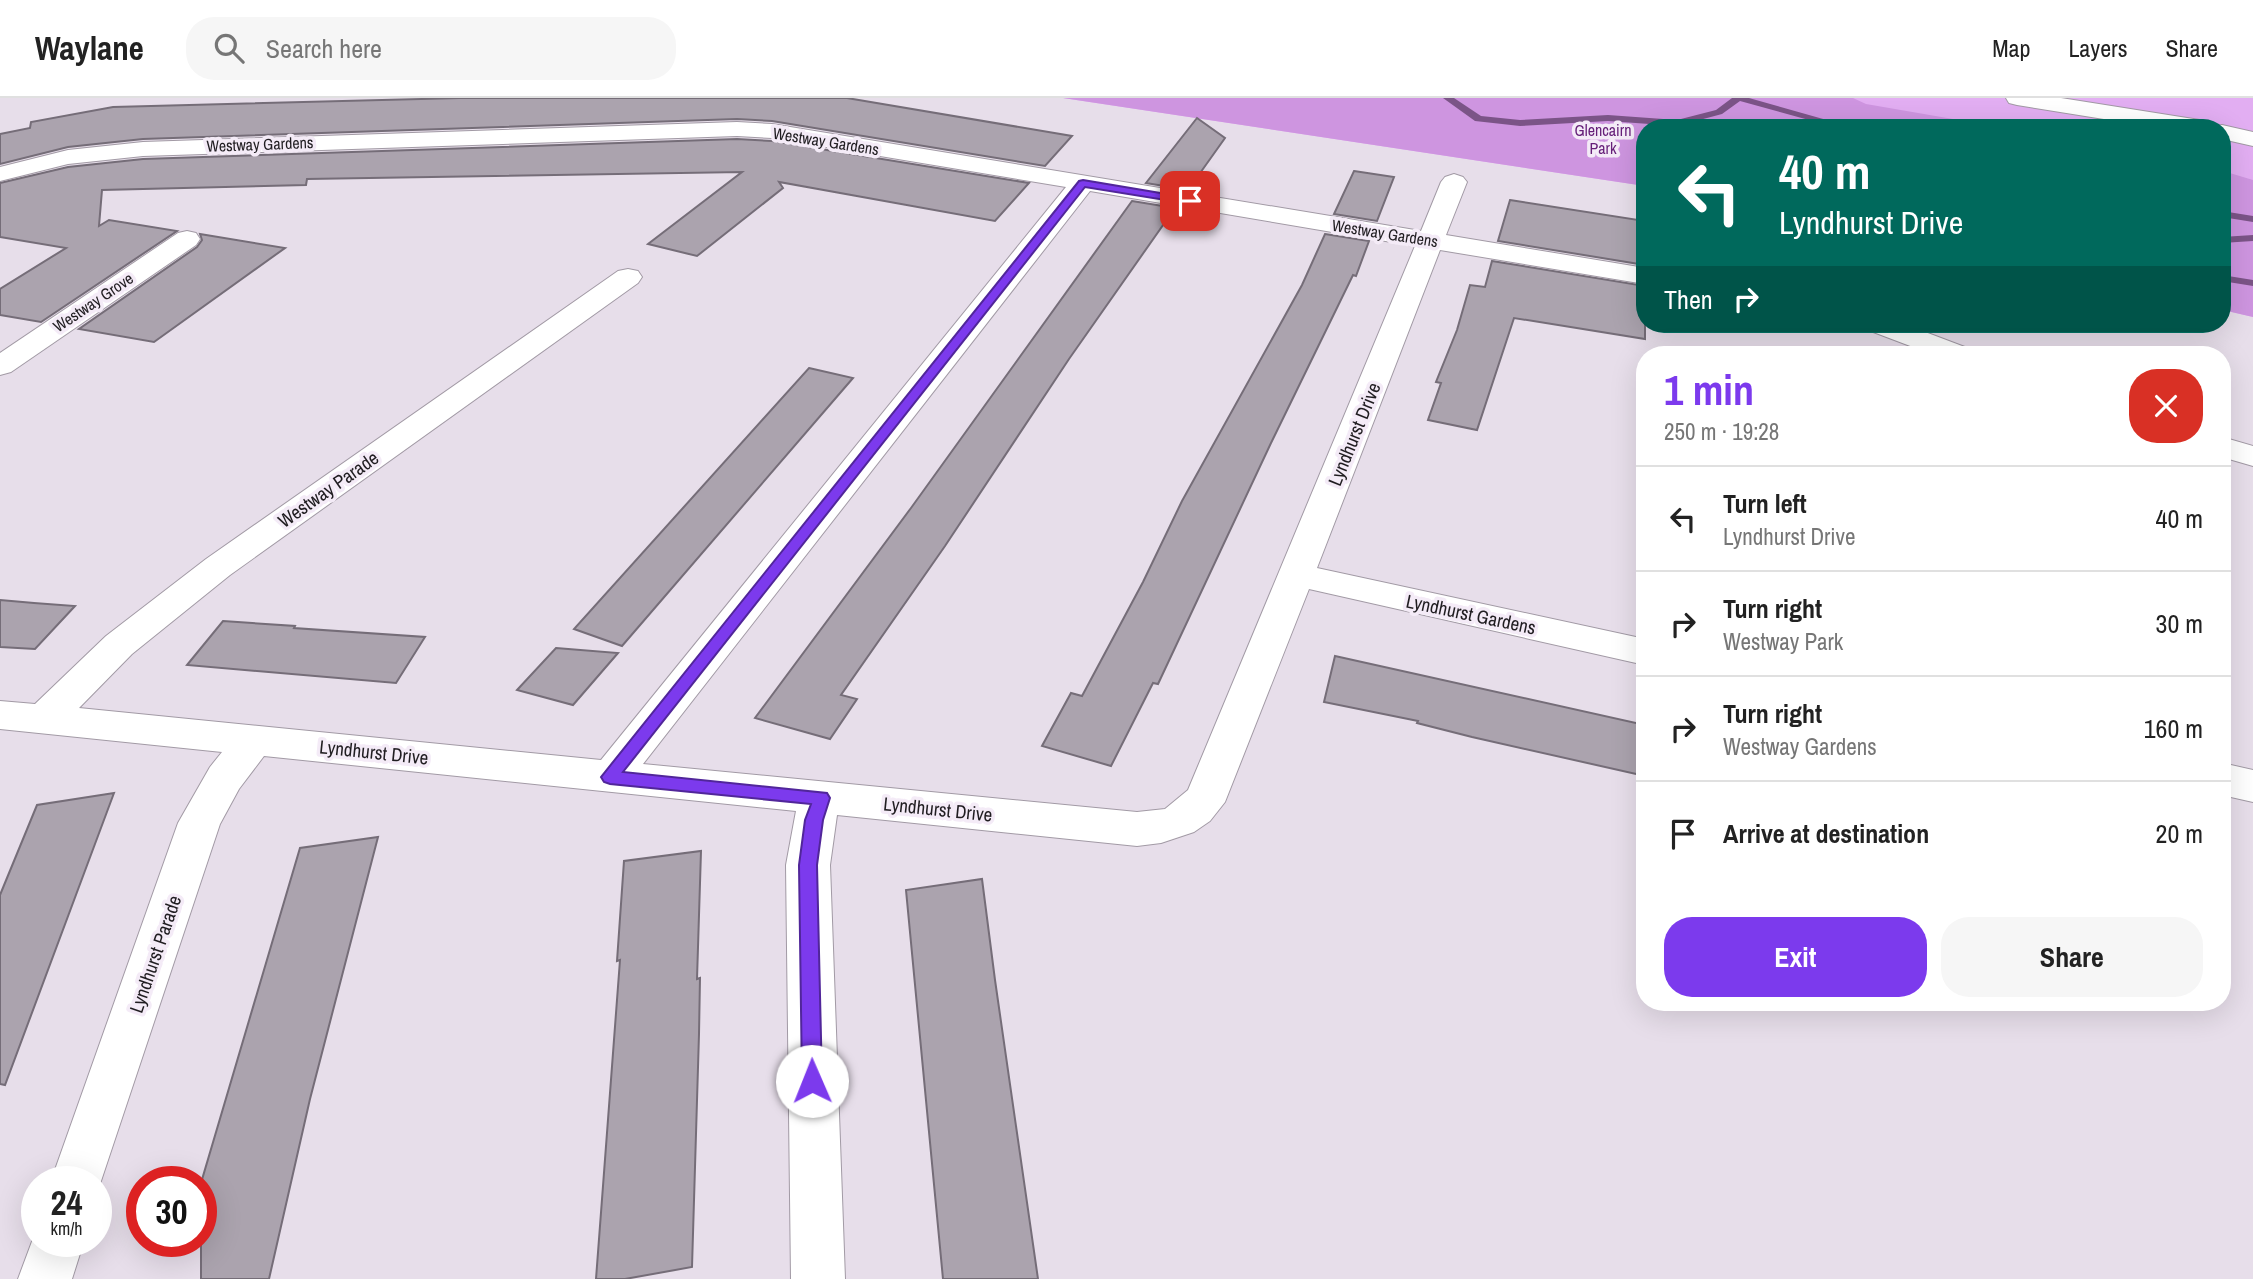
<!DOCTYPE html>
<meta charset="utf-8">
<style>
:root{--surface:#fff;--page:#f6f6f6;--text:#222;--muted:#767676;--line:#e0e0e0;--accent:#7c3aed}
body{margin:0;font-family:"Archivo Narrow",sans-serif;background:var(--page);color:var(--text);height:100vh;display:flex;flex-direction:column;font-size:26px;white-space:nowrap}
*{box-sizing:border-box;margin:0}
p{font-size:23px;color:var(--muted)}
.icon{flex:none;width:38px;height:38px;fill:none;stroke:currentColor;stroke-width:2;stroke-linecap:round;stroke-linejoin:round}
.map{position:relative;flex:1;overflow:hidden}
.sheet{position:absolute;left:1636px;top:248px;width:595px;height:665px;display:flex;flex-direction:column;background:var(--surface);border-radius:28px;box-shadow:0 7px 28px #0002}
.sheet>*{flex:none}
.hud{position:absolute;left:1636px;top:21px;width:595px;height:214px;border-radius:28px;box-shadow:0 7px 28px #0002;background:#00695c;color:#fff;overflow:hidden}
.speed{position:absolute;left:21px;top:1068px;display:flex;gap:14px;font-size:35px;font-weight:700;text-align:center}
.speed>*{display:grid;place-content:center;width:91px;height:91px;border-radius:50%;background:var(--surface);box-shadow:0 7px 28px #0002;line-height:1}
.speed small{font-size:18px;font-weight:400}
.speed .limit{border:10px solid #d22;background:#fff;color:#111}
.pin{position:absolute;display:grid;place-items:center;width:60px;height:60px;color:#fff;margin:-30px;border-radius:14px;box-shadow:0 4px 10px #0006}
.me{position:absolute;width:77px;margin:-38px;rotate:359deg;stroke-linejoin:round;filter:drop-shadow(0 0 5px #0008)}
.turn{display:flex;align-items:center;gap:24px;height:147px;padding:0 28px;font-size:32px}
.turn .icon{width:91px;height:91px;stroke-width:2.5}
.turn b{display:block;font-size:49px;line-height:60px}
.then{display:flex;align-items:center;height:66px;padding:0 28px;background:#0003;gap:14px;font-size:26px}
.round{display:grid;place-items:center;flex:none;width:74px;height:74px;border-radius:28px;background:var(--page)}
.summary{display:flex;align-items:center;justify-content:space-between;height:119px;padding:0 28px}
h1{font-size:42px;font-weight:700;line-height:52px;color:var(--accent)}
.action{display:flex;gap:14px;margin-top:auto;padding:14px 28px}
.action a{flex:1;height:80px;border-radius:28px;background:var(--accent);color:#fff;font-size:28px;font-weight:700;line-height:80px;text-align:center}
.action a+a{background:var(--page);color:var(--text)}
ul{padding:0;list-style:none}
li{display:flex;align-items:center;gap:21px;height:105px;padding:0 28px;border-top:2px solid var(--line)}
li div{flex:1}
li b{display:block;font-size:26px}
li em{font-style:normal}
header{display:flex;align-items:center;gap:42px;box-sizing:border-box;height:98px;padding:0 35px;background:var(--surface);border-bottom:2px solid var(--line)}
header strong{font-size:33px}
nav{display:flex;gap:38px;margin-inline-start:auto;font-size:24px}
.search{width:490px;height:63px;background:var(--page);display:flex;align-items:center;gap:18px;box-sizing:border-box;padding:0 24px;border-radius:28px;color:var(--muted);font-size:26px}
.map>svg:first-child{display:block}
</style>
<header>
<strong>Waylane</strong>
<div class="search"><svg class="icon" aria-label="search" viewBox="0 0 24 24"><circle cx="10" cy="10" r="6"/><path d="M15 15l6 6"/></svg>Search here</div>
<nav><a>Map</a><a>Layers</a><a>Share</a></nav>
</header>
<div class="map">
<svg width="2253" height="1181" viewBox="0 0 2253 1181">
<rect width="100%" height="100%" fill="#e7deea"/>
<polygon fill="#e2aef2" points="1063,0 2253,0 2253,219 2223,212 2222,30 1645,30 1645,88"/>
<g fill="#ce95e0">
<polygon points="1063,0 1853,0 1866,6 2005,30 1645,30 1645,88"/>
<polygon points="2223,73 2253,82 2253,219 2223,212"/>
</g>
<g fill="none" stroke-linecap="round" stroke-linejoin="round">
<g fill="#7b5487" fill-rule="evenodd">
<polygon points="1443,0 1454,0 1481,18 1520,22 1608,17 1677,22 1716,12 1732,0 1749,0 1855,30 1838,30 1740,3 1722,16 1677,28 1608,23 1520,28 1475,23"/>
<polygon points="2222,113 2253,118 2253,124 2222,119"/>
<polygon points="2253,137 2253,143 2222,145 2222,139"/>
<polygon points="2222,177 2253,182 2253,188 2222,183"/>
</g>
</g>
<g fill="#aba3ae" stroke="#756d78" stroke-width="2">
<polygon points="460,0 847,0 1072,38 1045,68 772,23 737,21 143,41 68,49 0,66 0,36 30,30 31,24 113,9"/>
<polygon points="1197,20 1225,40 1188,92 1146,85"/>
<polygon points="737,41 772,43 1029,85 995,123 779,84 783,90 697,158 648,146 742,74 307,81 306,87 102,92 99,128 109,122 177,133 41,224 0,217 0,191 66,150 0,139 0,85 68,69 143,61"/>
<polygon points="1354,73 1394,79 1377,123 1334,116"/>
<polygon points="1510,102 1645,123 1645,167 1498,143"/>
<polygon points="1132,103 1175,110 1069,261 945,448 841,597 857,601 830,641 755,620 911,410"/>
<polygon points="200,136 285,150 154,244 79,231 197,149 202,142"/>
<polygon points="1325,136 1369,143 1356,178 1353,177 1271,345 1158,586 1153,585 1111,668 1042,648 1071,595 1082,598 1143,484 1182,403 1302,187"/>
<polygon points="1492,163 1645,188 1645,241 1514,220 1477,332 1428,322 1441,285 1436,284 1457,232 1470,187 1485,189"/>
<polygon points="809,270 853,280 622,548 574,531"/>
<polygon points="0,502 34,505 75,508 35,551 0,549"/>
<polygon points="223,523 295,528 294,530 425,539 396,585 187,567"/>
<polygon points="556,550 618,555 573,607 517,592"/>
<polygon points="1335,558 1645,627 1645,678 1472,639 1417,625 1418,623 1324,604"/>
<polygon points="114,695 5,987 0,986 0,797 37,707"/>
<polygon points="378,739 310,1001 269,1181 201,1181 201,1085 300,750"/>
<polygon points="701,753 697,881 700,880 699,936 692,1169 625,1181 596,1181 620,862 617,863 624,763"/>
<polygon points="982,781 995,882 1038,1181 943,1181 906,792"/>
</g>
<g fill="none" stroke-linecap="round" stroke-linejoin="round">
<g stroke="#a29aa5" stroke-width="2">
<g id="minor">
<polygon points="2006,0 2061,0 2206,23 2217,28 2222,27 2253,34 2253,48 2222,41 2222,30 2160,30 2017,7 2009,5"/>
<path d="M 737,24 L 772,26 L 1421,133 L 1441,84 L 1445,79 L 1454,76 L 1463,79 L 1467,84 L 1446,137 L 1645,170 L 1645,186 L 1440,152 L 1317,470 L 1645,541 L 1645,567 L 1309,491 L 1225,704 L 1210,723 L 1194,734 L 1161,745 L 1137,748 L 837,717 L 830,767 L 845,1181 L 791,1181 L 786,767 L 796,713 L 264,658 L 239,691 L 220,726 L 96,1098 L 96,1083 L 51,1083 L 178,725 L 210,669 L 222,654 L 0,631 L 0,603 L 35,606 L 106,538 L 206,461 L 618,173 L 628,171 L 638,173 L 642,179 L 638,185 L 230,477 L 132,556 L 79,610 L 601,662 L 1066,89 L 772,40 L 737,38 L 143,58 L 68,66 L 0,83 L 0,69 L 68,52 L 143,44 ZM 1090,93 L 1415,148 L 1188,692 L 1165,711 L 1137,714 L 643,666 Z"/>
<polygon points="187,133 196,135 200,141 196,147 11,274 0,277 0,255 178,135"/>
<polygon points="1864,226 1904,226 1970,251 1975,257 1934,257 1868,232"/>
<polygon points="2222,339 2253,348 2253,368 2222,359"/>
<polygon points="2222,665 2253,672 2253,704 2222,697"/>
<polygon points="37,1130 37,1143 84,1143 72,1181 18,1181"/>
</g>
</g>
<use href="#minor" fill="#fff" fill-rule="evenodd"/>
</g>
<polygon fill="#7c3aed" stroke="#51269a" stroke-width="2" points="1083,82 1190,100 1195,103 1190,106 1085,89 623,674 827,695 830,700 823,722 817,767 822,983 819,990 812,992 805,990 802,983 799,767 805,722 811,706 610,686 604,684 601,679 1079,83"/>
<g text-anchor="middle" stroke-width="7" stroke-linejoin="round" paint-order="stroke">
<g font-size="16" fill="#662079" stroke="#f4ebf7">
<text x="1603" y="38">Glencairn<tspan x="1603" dy="18">Park</tspan></text>
</g>
<g font-size="16" fill="#201d21" stroke="#f4ebf7">
<text transform="translate(826 43) rotate(9)" y="6">Westway Gardens</text>
<text transform="translate(260 46) rotate(-2)" y="6">Westway Gardens</text>
<text transform="translate(1385 135) rotate(9)" y="6">Westway Gardens</text>
<text transform="translate(93 204) rotate(-34)" y="6">Westway Grove</text>
</g>
<g font-size="19" fill="#201d21" stroke="#f4ebf7">
<text transform="translate(1354 336) rotate(-68)" y="7">Lyndhurst Drive</text>
<text transform="translate(328 391) rotate(-35)" y="7">Westway Parade</text>
<text transform="translate(1471 516) rotate(12)" y="7">Lyndhurst Gardens</text>
<text transform="translate(374 654) rotate(6)" y="7">Lyndhurst Drive</text>
<text transform="translate(938 711) rotate(6)" y="7">Lyndhurst Drive</text>
<text transform="translate(155 856) rotate(-71)" y="7">Lyndhurst Parade</text>
</g>
</g>
</svg>
<div class="speed"><div>24<small>km/h</small></div><div class="limit">30</div></div>
<div class="pin" style="left:1190px;top:103px;background:#d93025"><svg class="icon" aria-label="arrive" viewBox="0 0 24 24"><path d="M6 21V4h12l-3 4 3 4H6"/></svg></div>
<svg class="me" style="left:812px;top:983px" viewBox="-20 -20 40 40"><circle r="19" fill="#fff"/><path d="M0-13L10 11 0 6-10 11z" fill="#7c3aed"/></svg>
<div class="hud">
<div class="turn"><svg class="icon" aria-label="left" viewBox="0 0 24 24"><path d="M17 20v-9H6M10 6l-5 5 5 5"/></svg><div><b>40 m</b>Lyndhurst Drive</div></div>
<div class="then">Then<svg class="icon" aria-label="right" viewBox="0 0 24 24"><path d="M7 20v-9h11M14 6l5 5-5 5"/></svg></div>
</div>
<section class="sheet">
<div class="summary"><div><h1>1 min</h1><p>250 m · 19:28</p></div><a class="round" style="background:#d93025;color:#fff"><svg class="icon" aria-label="close" viewBox="0 0 24 24"><path d="M6 6l12 12M18 6L6 18"/></svg></a></div>
<ul>
<li><svg class="icon" aria-label="left" viewBox="0 0 24 24"><path d="M17 20v-9H6M10 6l-5 5 5 5"/></svg><div><b>Turn left</b><p>Lyndhurst Drive</p></div><em>40 m</em></li>
<li><svg class="icon" aria-label="right" viewBox="0 0 24 24"><path d="M7 20v-9h11M14 6l5 5-5 5"/></svg><div><b>Turn right</b><p>Westway Park</p></div><em>30 m</em></li>
<li><svg class="icon" aria-label="right" viewBox="0 0 24 24"><path d="M7 20v-9h11M14 6l5 5-5 5"/></svg><div><b>Turn right</b><p>Westway Gardens</p></div><em>160 m</em></li>
<li><svg class="icon" aria-label="arrive" viewBox="0 0 24 24"><path d="M6 21V4h12l-3 4 3 4H6"/></svg><div><b>Arrive at destination</b></div><em>20 m</em></li>
</ul>
<div class="action"><a>Exit</a><a>Share</a></div>
</section>
</div>
